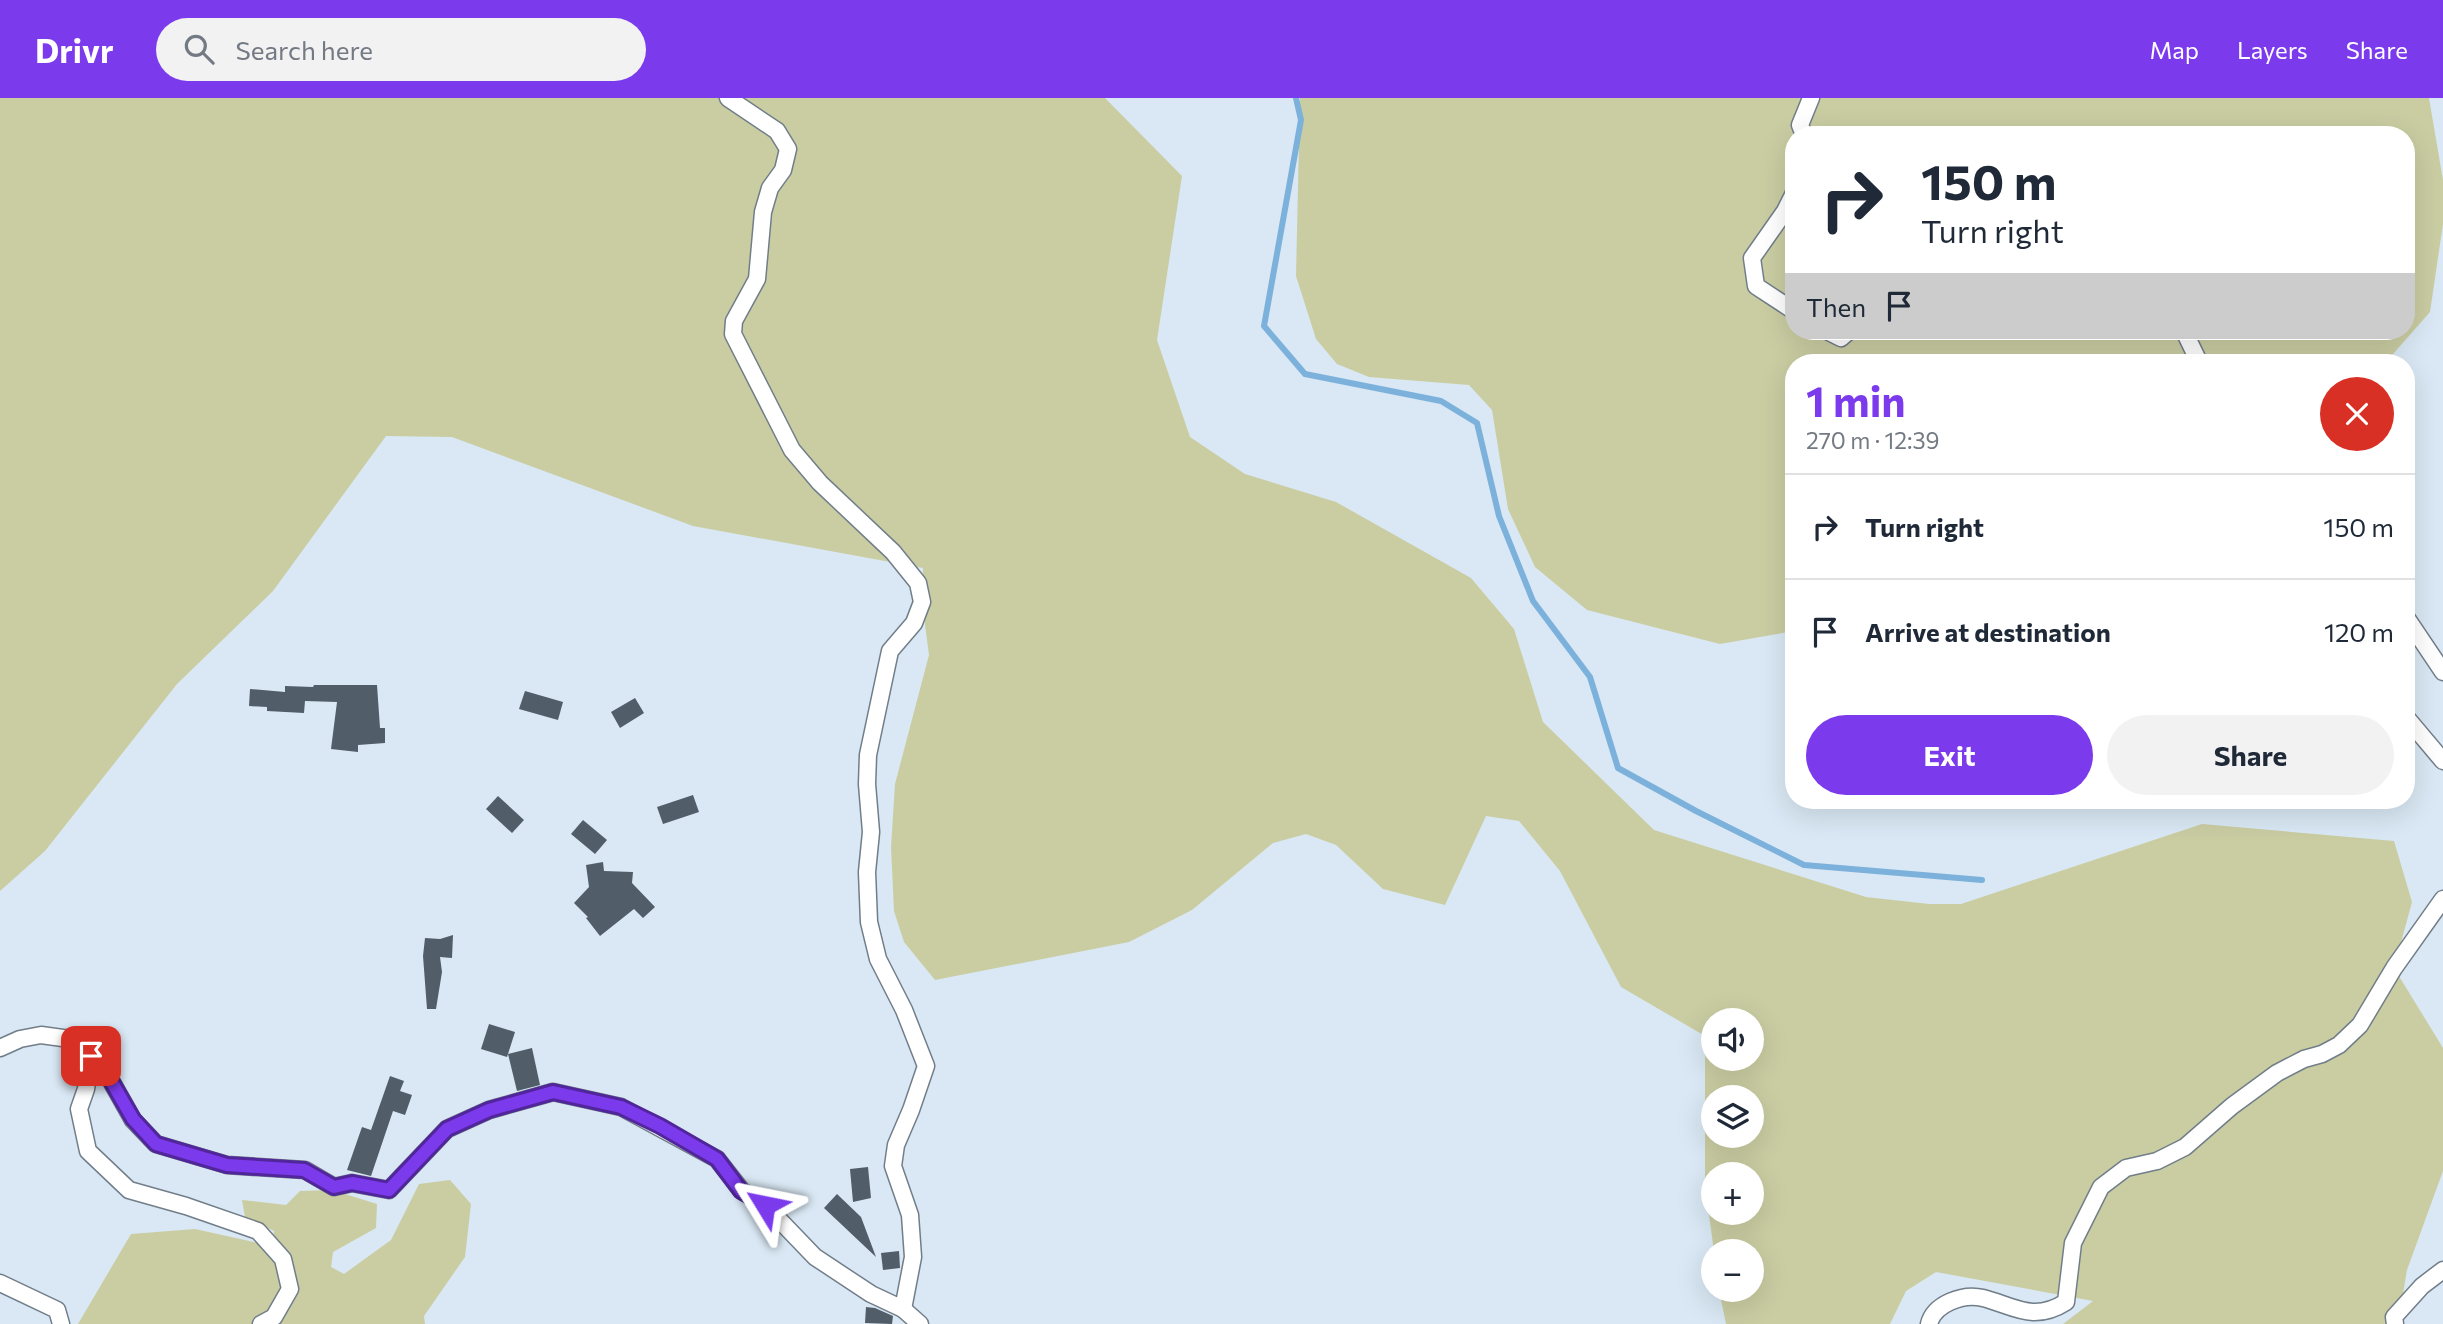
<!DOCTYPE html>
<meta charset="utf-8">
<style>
:root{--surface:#fff;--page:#f2f2f3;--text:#1f2937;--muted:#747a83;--line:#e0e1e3;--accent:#7c3aed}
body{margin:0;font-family:Commissioner,sans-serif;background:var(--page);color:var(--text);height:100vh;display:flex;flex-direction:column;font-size:26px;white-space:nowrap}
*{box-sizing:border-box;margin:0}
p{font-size:23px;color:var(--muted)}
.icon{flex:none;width:38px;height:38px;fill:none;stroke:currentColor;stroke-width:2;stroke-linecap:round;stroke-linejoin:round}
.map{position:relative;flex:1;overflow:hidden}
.side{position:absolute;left:1785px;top:256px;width:630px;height:455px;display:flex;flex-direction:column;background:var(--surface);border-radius:28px;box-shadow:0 7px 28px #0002}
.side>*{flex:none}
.guide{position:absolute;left:1785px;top:28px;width:630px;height:214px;border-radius:28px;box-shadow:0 7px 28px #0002;background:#fff;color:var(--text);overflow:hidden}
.controls{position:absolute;left:1701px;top:910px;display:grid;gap:14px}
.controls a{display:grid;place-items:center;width:63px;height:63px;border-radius:50%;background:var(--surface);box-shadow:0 7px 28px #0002;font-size:35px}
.pin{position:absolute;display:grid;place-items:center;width:60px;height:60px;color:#fff;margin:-30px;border-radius:14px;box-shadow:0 4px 10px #0006}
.me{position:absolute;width:77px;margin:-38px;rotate:305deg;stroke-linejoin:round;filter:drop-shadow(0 0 5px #0008)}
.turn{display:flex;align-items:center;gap:24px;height:147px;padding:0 21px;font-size:32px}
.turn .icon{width:91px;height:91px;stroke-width:2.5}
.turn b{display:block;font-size:49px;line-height:60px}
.then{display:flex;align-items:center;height:66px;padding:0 21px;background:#0003;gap:14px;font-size:26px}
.round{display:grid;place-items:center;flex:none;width:74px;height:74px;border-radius:37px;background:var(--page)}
.summary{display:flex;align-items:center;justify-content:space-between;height:119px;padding:0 21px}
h1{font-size:42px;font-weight:700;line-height:52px;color:var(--accent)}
.primary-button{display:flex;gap:14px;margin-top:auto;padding:14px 21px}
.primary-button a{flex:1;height:80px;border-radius:42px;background:var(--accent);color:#fff;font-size:28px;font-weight:700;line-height:80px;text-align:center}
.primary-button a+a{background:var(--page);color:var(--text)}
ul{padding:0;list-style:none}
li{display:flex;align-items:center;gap:21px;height:105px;padding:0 21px;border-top:2px solid var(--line)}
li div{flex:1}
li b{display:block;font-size:26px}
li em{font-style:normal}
header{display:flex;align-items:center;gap:42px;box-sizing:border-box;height:98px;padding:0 35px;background:var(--accent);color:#fff}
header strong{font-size:33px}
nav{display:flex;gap:38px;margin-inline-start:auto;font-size:24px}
.search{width:490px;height:63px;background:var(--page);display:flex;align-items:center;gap:18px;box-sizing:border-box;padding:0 24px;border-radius:38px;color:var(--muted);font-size:26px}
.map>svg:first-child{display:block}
</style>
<header>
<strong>Drivr</strong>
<div class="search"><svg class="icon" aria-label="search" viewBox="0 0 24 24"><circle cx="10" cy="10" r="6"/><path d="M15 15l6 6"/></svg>Search here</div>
<nav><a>Map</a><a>Layers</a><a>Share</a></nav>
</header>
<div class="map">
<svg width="2443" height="1226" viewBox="0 0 2443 1226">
<rect width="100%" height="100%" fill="#d9e8f4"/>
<g fill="#cacda2" fill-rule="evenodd">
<path d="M 0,0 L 1105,0 L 1182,78 L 1157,242 L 1190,339 L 1245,376 L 1336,404 L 1471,480 L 1514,531 L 1543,624 L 1654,732 L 1866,799 L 1929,806 L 1961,806 L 2202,726 L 2394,743 L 2412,804 L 2394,870 L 2443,950 L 2443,1073 L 2407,1172 L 2398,1226 L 2063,1226 L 2093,1203 L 1936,1174 L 1906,1193 L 1890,1226 L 1726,1226 L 1719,1192 L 1752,1192 L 1752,1153 L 1714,1153 L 1705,1089 L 1705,938 L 1621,889 L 1560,773 L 1519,723 L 1486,718 L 1445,807 L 1383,791 L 1336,747 L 1306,736 L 1273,745 L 1192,812 L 1129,844 L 935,882 L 904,844 L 894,813 L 891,749 L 895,686 L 929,557 L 922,504 L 923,470 L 693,428 L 452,339 L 386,338 L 273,493 L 177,586 L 45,753 L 0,793 ZM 1713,922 L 1752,922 L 1752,961 L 1713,961 ZM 1713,999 L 1752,999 L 1752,1038 L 1713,1038 ZM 1713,1076 L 1752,1076 L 1752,1115 L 1713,1115 Z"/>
<path d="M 1300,0 L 2429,0 L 2443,82 L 2443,126 L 2430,214 L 2386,264 L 1794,264 L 1794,533 L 1720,546 L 1587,512 L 1535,469 L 1508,411 L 1492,312 L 1469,287 L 1369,279 L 1337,266 L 1316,241 L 1296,178 ZM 1794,37 L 2406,37 L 2406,233 L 1794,233 Z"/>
<polygon points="450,1082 471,1106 465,1159 424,1218 425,1226 78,1226 131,1136 195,1131 272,1148 274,1133 245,1119 242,1102 286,1107 300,1093 332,1092 377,1106 376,1130 333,1154 331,1169 344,1176 391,1142 419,1086"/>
</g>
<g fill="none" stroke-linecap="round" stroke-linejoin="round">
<polyline stroke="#7cb1db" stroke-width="6" points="1296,0 1301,22 1264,228 1305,276 1441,303 1477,325 1499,418 1533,503 1590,579 1618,670 1696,713 1804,767 1982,782"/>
</g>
<g fill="#515d68">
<polygon points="314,587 377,587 380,630 385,630 385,645 358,647 358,654 331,651 337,604 305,603 304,615 267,613 267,609 249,608 250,591 285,594 285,588 313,589"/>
<polygon points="525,593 563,604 558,622 519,611"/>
<polygon points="635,600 644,615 620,630 611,614"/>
<polygon points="693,697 699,714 663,726 657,709"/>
<polygon points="498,698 524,722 512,735 486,711"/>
<polygon points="583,722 607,742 595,756 571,736"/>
<polygon points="603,764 604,773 633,774 632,785 655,809 643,820 634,811 600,838 586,820 588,819 574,805 589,789 586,767"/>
<polygon points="453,837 452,860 440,859 442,874 436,911 427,911 423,858 425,840 440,841"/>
<polygon points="489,926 515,934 507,959 481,951"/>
<polygon points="532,950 540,987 517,993 508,956"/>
<polygon points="390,978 404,983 400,993 412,997 405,1017 393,1013 371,1078 347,1072 362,1029 371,1032"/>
<polygon points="868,1069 871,1100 853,1104 850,1071"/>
<polygon points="837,1096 861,1119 876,1159 824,1110"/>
<polygon points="899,1153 900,1170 883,1172 881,1155"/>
<polygon points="866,1209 875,1210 893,1218 892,1226 865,1225"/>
</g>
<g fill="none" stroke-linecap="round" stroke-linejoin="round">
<g stroke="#717e89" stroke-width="19">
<g id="minor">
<polyline points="728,0 777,33 788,51 783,72 770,90 763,114 757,181 734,223 733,236 792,352 820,385 893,454 918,485 922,504 914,525 890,553 868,657 867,686 871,734 867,774 869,824 878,861 904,912 926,968 911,1012 896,1047 893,1068 910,1117 913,1159 903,1211"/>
<polyline points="1804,37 1800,27 1811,0"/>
<polyline points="1794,95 1785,113 1752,160 1756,188 1794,213"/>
<polyline points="1827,233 1841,240 1849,233"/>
<polyline points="2184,233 2199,264"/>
<polyline points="2406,519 2443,574"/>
<polyline points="2406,619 2443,663"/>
<polyline points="0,950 20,941 41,937 70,941 91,958 110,981 133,1022 156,1046 227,1067 305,1072 334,1089 352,1085 389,1092 447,1031 489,1012 553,994 621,1009 717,1061 742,1093 765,1107 815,1159 871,1196 903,1211 920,1226"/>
<polyline points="91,958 86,991 79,1011 88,1053 129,1092 186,1108 258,1133 283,1161 290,1191 274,1219 261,1226"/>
<polyline points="0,1185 57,1212 61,1226"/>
<path d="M 1929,1226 C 1934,1206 1963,1195 1983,1200 C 2014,1208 2033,1225 2066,1204 L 2073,1145 L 2101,1089 L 2126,1070 L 2157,1063 L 2185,1049 L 2232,1008 L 2277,975 L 2304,961 L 2322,956 L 2339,947 L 2360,927 L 2394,870 L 2443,801"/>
<polyline points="2395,1226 2394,1219 2422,1188 2443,1172"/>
</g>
</g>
<use href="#minor" stroke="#fff" stroke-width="16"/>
</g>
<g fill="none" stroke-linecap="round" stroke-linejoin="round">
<g stroke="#51269a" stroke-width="18">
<polyline id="route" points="91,958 110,981 133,1021 156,1046 227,1067 304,1072 334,1089 352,1085 389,1092 447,1031 489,1012 553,994 621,1009 660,1028 717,1061 741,1093 765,1107"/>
</g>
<use href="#route" stroke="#7c3aed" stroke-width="12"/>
</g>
</svg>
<div class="controls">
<a><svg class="icon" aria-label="sound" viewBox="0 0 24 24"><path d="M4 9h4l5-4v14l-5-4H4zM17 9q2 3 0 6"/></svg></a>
<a><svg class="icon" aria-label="layers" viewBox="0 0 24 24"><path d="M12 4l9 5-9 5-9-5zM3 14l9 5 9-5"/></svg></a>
<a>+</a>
<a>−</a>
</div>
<div class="pin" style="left:91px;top:958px;background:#d93025"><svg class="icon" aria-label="arrive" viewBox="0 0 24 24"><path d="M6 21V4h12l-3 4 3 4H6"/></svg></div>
<svg class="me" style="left:765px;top:1107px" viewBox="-20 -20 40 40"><path d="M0-17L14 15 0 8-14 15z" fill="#7c3aed" stroke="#fff" stroke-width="4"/></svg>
<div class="guide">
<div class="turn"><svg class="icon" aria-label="right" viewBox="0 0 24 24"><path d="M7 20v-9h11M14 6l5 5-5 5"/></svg><div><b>150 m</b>Turn right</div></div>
<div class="then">Then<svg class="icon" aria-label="arrive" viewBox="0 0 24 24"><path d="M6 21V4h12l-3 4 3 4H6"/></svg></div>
</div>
<section class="side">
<div class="summary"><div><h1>1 min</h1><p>270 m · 12:39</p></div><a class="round" style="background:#d93025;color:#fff"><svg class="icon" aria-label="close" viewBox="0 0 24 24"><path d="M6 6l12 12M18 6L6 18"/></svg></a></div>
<ul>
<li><svg class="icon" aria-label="right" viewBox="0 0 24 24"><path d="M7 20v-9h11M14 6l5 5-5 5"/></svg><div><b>Turn right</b></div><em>150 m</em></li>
<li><svg class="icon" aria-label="arrive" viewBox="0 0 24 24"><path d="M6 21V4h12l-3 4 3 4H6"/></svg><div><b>Arrive at destination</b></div><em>120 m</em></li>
</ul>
<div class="primary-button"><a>Exit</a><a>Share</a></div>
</section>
</div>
